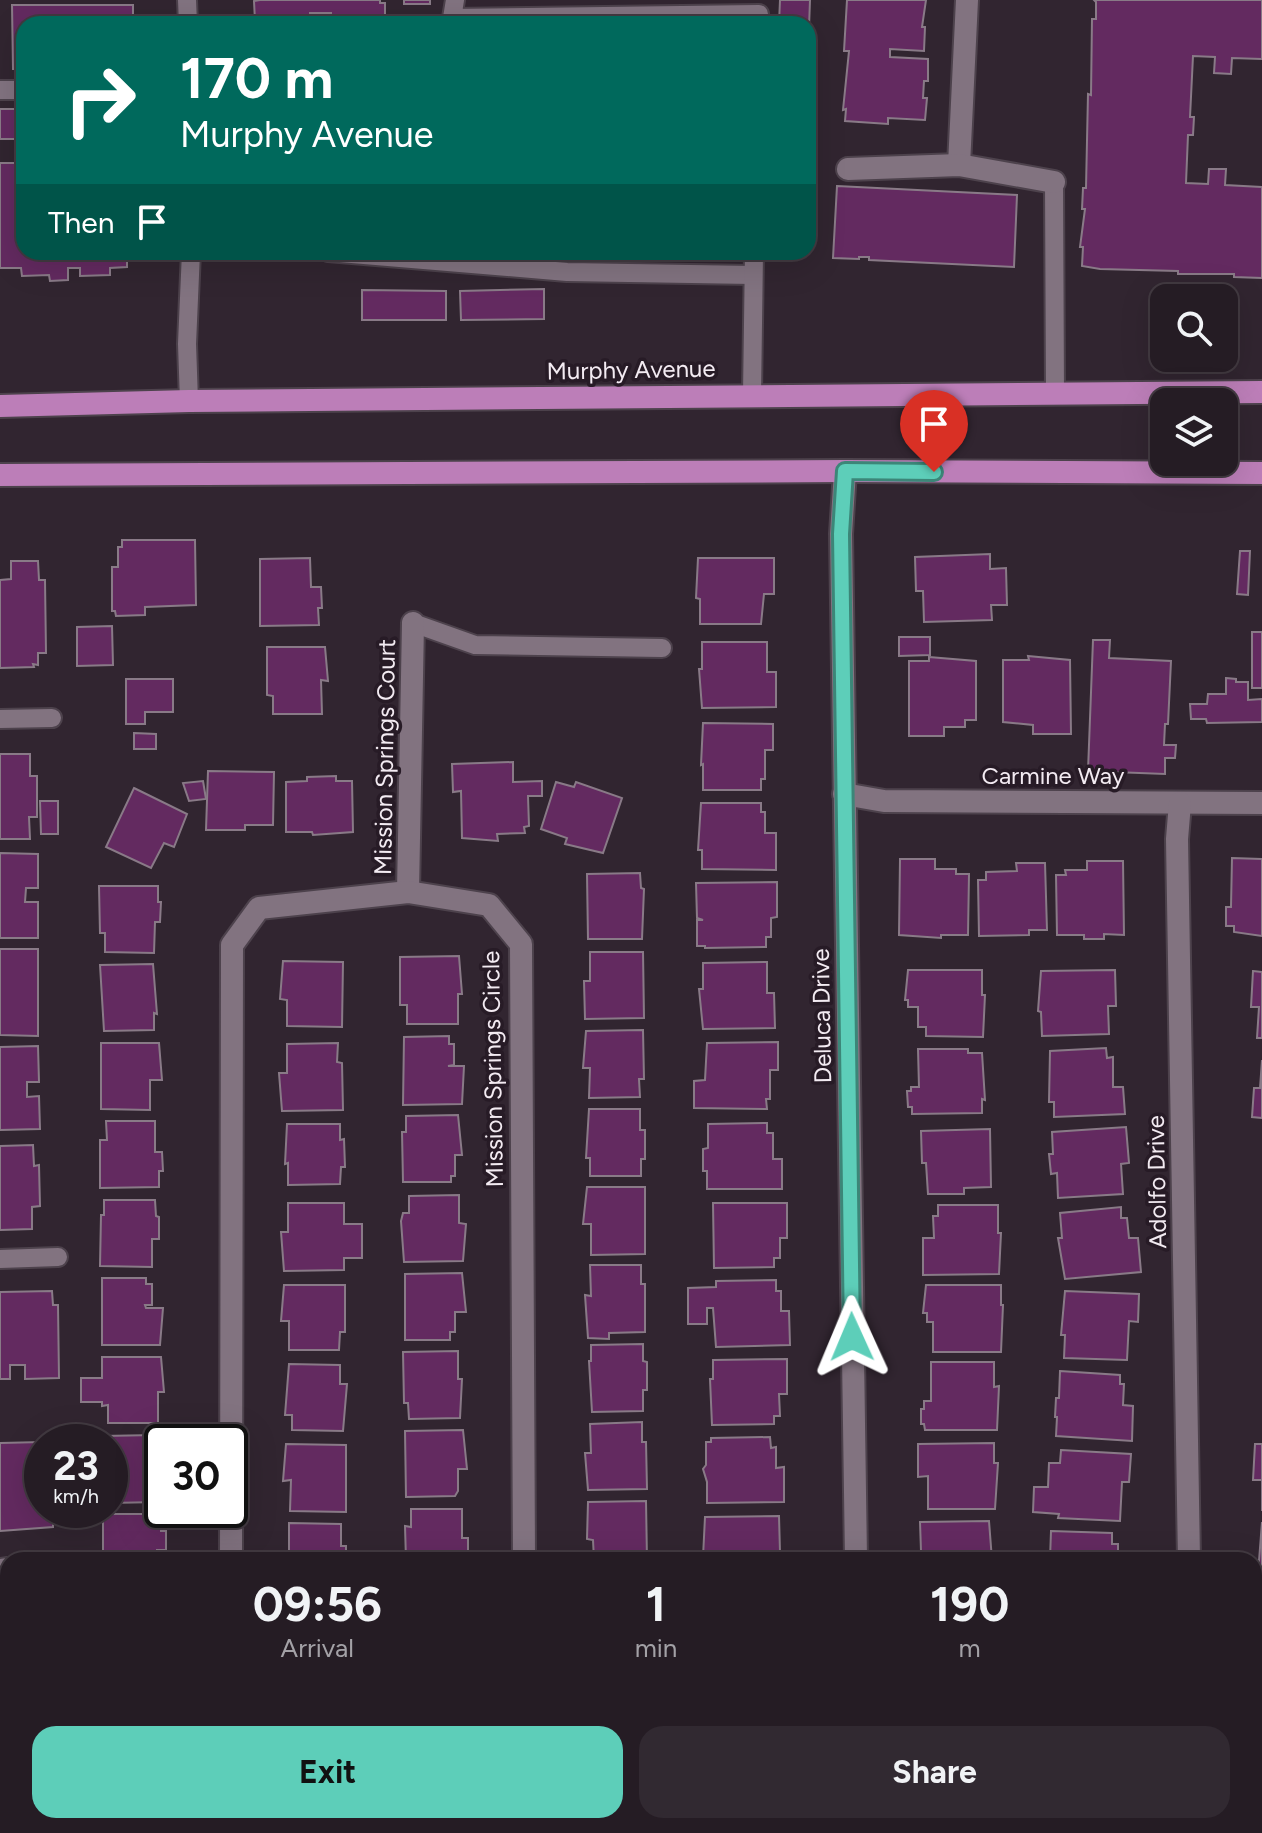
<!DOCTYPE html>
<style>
:root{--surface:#251c24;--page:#312931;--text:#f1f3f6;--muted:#a3a1a6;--line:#423a41;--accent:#5dceb9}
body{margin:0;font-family:Figtree,sans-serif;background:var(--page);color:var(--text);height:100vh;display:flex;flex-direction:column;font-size:30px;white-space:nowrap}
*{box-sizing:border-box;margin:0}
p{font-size:26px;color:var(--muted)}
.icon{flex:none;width:44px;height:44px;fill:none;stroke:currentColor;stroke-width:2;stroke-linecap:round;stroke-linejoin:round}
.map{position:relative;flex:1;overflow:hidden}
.details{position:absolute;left:0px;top:1552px;width:1262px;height:282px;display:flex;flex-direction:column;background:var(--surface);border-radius:24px 24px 0 0;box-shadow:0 8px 32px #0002,0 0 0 2px var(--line)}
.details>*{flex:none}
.banner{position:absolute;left:16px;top:16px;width:800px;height:244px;border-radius:24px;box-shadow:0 8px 32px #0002,0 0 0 2px var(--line);background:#00695c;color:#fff;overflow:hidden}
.buttons{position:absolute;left:1150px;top:284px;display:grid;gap:16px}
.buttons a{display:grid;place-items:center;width:88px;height:88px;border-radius:16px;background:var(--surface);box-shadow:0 8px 32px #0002,0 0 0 2px var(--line);font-size:40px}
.speed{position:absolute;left:24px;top:1424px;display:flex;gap:16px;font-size:40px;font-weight:700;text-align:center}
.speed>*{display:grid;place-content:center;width:104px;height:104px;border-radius:50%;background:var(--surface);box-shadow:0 8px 32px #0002,0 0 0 2px var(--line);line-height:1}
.speed small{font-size:20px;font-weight:400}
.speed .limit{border:4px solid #111;border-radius:12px;background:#fff;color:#111}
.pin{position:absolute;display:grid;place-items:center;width:68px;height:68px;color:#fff;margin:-82px -34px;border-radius:50% 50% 50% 0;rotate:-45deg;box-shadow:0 0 8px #0007}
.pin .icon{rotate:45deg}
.me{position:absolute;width:88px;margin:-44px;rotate:359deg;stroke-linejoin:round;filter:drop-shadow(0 0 6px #0008)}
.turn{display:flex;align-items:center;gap:28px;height:168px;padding:0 32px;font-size:36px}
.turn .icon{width:104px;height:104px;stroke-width:2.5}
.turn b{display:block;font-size:56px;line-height:68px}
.then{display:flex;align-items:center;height:76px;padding:0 32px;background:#0003;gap:16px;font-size:30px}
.eta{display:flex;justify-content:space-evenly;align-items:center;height:136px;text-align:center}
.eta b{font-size:48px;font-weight:700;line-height:56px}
.action{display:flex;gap:16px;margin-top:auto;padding:16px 32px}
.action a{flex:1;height:92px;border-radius:24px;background:var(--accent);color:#111;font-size:32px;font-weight:700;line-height:92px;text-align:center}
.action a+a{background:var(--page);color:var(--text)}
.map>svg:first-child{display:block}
</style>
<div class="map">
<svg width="1262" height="1833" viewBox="0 0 1262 1833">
<rect width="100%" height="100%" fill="#312530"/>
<g fill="#632a60" stroke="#897a87" stroke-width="2">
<polygon points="380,0 380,3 385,3 385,20 373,20 373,24 331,24 331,13 310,13 310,24 267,24 267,21 255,21 254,1 260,0"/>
<rect x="404" y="0" width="26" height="4"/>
<polygon points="780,0 810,0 809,28 808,24 779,24"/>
<polygon points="847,0 926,0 922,27 925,27 924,51 890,49 890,57 928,59 928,81 924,81 923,98 927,98 925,120 888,118 888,124 845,121 846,109 843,110 849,51 844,51"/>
<polygon points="1094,0 1262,0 1262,59 1232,58 1231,74 1214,73 1215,57 1193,56 1190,117 1194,117 1193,135 1188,135 1186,183 1208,184 1209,169 1226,169 1225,185 1262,187 1262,278 1234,277 1234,274 1178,274 1178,271 1100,269 1082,266 1083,247 1080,247 1085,209 1082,209 1083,188 1086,188 1088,94 1091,95 1092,19 1096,19 1096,2"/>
<polygon points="12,5 133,5 133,24 24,24 24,69 13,69"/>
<rect x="0" y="109" width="24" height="30"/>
<polygon points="21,156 24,156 24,252 147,252 147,260 127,260 127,267 110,268 110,275 80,276 80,268 68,268 68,280 50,281 49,275 22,276 21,268 0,268 0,163 21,163"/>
<polygon points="837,186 1017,195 1014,267 869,260 869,257 859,257 859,259 833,258"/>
<polygon points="544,289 544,319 461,320 460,291"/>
<polygon points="362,290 446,291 446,320 362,320"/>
<polygon points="122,540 195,540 196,605 145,607 145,615 116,616 115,611 112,611 112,567 118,567 118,547 122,547"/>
<polygon points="1240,551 1250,551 1248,595 1237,594"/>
<polygon points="990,554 990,569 1006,568 1007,605 991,605 992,620 924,622 923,591 916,591 915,557"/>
<polygon points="310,558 311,587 321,587 322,608 318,608 319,625 260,626 260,559"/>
<polygon points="698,558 774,558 774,594 764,594 761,624 700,624 700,599 696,598"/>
<polygon points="11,561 38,561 39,580 45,580 46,653 38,653 38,665 33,664 34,667 0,668 0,580 11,579"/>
<polygon points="112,626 113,665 77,666 77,627"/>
<rect x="1252" y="632" width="10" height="56"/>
<polygon points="899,637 930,637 930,655 899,656"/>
<polygon points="1093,640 1110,640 1109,658 1171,661 1168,724 1165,724 1164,745 1176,745 1175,758 1165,758 1165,774 1088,771"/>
<polygon points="702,642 767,642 767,672 776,672 776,707 702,708 699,669 702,669"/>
<polygon points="267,647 325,647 328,681 321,680 322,714 273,714 273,696 267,695"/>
<polygon points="1028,656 1070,660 1071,734 1033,734 1033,725 1003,722 1003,660 1029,660"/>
<polygon points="929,657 976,661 976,720 965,720 965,727 944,727 944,736 909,736 909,661 929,661"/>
<polygon points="1226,678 1236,679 1236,682 1248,682 1248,700 1262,699 1262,722 1207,723 1206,719 1191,719 1190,704 1207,704 1208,694 1226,694"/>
<polygon points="126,679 173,679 173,712 145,712 145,724 126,724"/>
<polygon points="703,723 773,724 773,750 765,750 765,779 761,779 761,790 703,790 703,764 701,765"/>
<polygon points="134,733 156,734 156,749 134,749"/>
<polygon points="0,754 30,754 30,776 37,776 37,817 29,817 30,839 0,839"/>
<polygon points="513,762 513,782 542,781 542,796 528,796 529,826 524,827 525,833 497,834 498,841 462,838 461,791 453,792 452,764"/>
<polygon points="208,771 274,772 273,825 245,825 245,830 206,830"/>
<polygon points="336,776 336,781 352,781 353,832 313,835 312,832 286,832 286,782 307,781 307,777"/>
<polygon points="203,781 206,799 189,801 183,783"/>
<polygon points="556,782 574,787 576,782 622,798 603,853 565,844 567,838 541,829"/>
<polygon points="134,788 187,814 174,847 164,843 151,868 106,847"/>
<polygon points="40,801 58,801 58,834 41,834"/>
<polygon points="701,803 761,803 761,812 765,812 765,833 776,833 776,870 702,869 702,850 698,850"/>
<polygon points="0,853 38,854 38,888 26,888 25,902 38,902 38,938 0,938"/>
<polygon points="1232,858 1262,859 1262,936 1234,932 1234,926 1226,926 1226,907 1231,907"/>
<polygon points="900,859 935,859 935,869 956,869 956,874 969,874 968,935 941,935 941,938 899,935"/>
<polygon points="1087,861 1123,861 1124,935 1104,934 1104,939 1084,939 1084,935 1057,935 1056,875 1066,875 1065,870 1087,870"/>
<polygon points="1016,863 1045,863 1047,930 1029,930 1029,935 979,936 978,880 986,880 986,872 1017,871"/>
<polygon points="640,873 641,888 644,889 642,939 588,939 587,874"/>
<polygon points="777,882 777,917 771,918 771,937 766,937 766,947 705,948 705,946 697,946 697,920 703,920 697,918 696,883"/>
<polygon points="99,886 158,886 158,902 161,902 160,922 155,922 154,953 105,952 105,933 100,933"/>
<polygon points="0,949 38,949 38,1036 0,1035"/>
<polygon points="590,952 643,952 644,1018 585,1019 584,981 590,981"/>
<polygon points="459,956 462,994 458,994 458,1024 407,1024 407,1005 400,1005 400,957"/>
<polygon points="283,961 343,962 342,1027 287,1026 287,1000 280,999"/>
<polygon points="767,962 767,993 774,993 775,1028 703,1029 699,989 703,989 703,963"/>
<polygon points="153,964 157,1014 154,1013 154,1030 104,1031 100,965"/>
<polygon points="908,970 982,970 982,995 985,995 983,1037 926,1036 926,1027 918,1027 918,1007 908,1007 908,1000 905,1000"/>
<polygon points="1115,970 1116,1006 1108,1006 1109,1034 1042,1036 1041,1012 1038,1011 1041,971"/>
<polygon points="1253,971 1262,972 1262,1038 1257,1038 1259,1007 1251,1007"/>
<polygon points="643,1030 644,1079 639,1079 640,1097 589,1098 590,1068 583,1068 586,1031"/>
<polygon points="449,1036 449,1044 454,1044 454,1065 448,1066 464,1066 462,1104 403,1105 404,1037"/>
<polygon points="778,1042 778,1070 770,1070 770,1099 766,1099 767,1109 694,1108 694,1081 705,1080 707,1043"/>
<polygon points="101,1043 159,1043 162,1080 150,1080 150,1110 101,1109"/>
<polygon points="338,1043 337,1062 342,1063 343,1110 282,1111 279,1073 287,1073 287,1044"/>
<polygon points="38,1046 39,1082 27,1082 27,1097 39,1096 40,1129 0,1130 0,1047"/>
<polygon points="1106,1048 1107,1058 1113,1057 1113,1087 1123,1087 1125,1114 1054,1117 1054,1102 1049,1102 1050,1051"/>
<polygon points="918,1049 968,1049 968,1053 982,1053 985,1100 982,1099 982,1113 912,1114 912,1107 908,1107 907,1091 911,1091 911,1087 919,1087"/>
<polygon points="1262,1060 1262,1118 1252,1117 1254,1088 1260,1088"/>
<polygon points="589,1109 640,1109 640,1130 645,1130 645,1159 641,1159 641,1176 590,1176 590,1158 586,1158"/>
<polygon points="458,1115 462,1155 455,1155 455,1176 451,1176 451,1182 403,1182 402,1132 406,1132 406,1116"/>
<polygon points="106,1121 155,1121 155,1152 162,1152 163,1171 159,1171 159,1187 100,1188 100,1140 107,1140"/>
<polygon points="767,1123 767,1133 773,1133 773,1159 782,1159 782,1189 707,1189 707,1171 703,1171 703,1149 708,1148 708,1124"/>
<polygon points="287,1124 340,1124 340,1140 344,1139 345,1167 341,1167 340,1184 288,1185 288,1163 285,1164"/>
<polygon points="1126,1127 1129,1163 1121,1164 1123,1194 1058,1198 1057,1173 1051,1174 1049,1154 1053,1154 1052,1132"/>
<polygon points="990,1129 991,1187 964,1188 964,1194 928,1194 926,1163 922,1163 921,1131"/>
<polygon points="33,1145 34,1166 39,1165 40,1206 32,1207 32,1229 0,1230 0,1146"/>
<polygon points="587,1187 645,1187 645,1254 591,1255 591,1224 583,1224"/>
<polygon points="459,1195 459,1223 466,1224 463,1261 404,1262 401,1221 403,1213 409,1213 409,1196"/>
<polygon points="104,1200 155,1200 156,1216 159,1217 159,1239 152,1239 152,1267 100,1266 101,1215 104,1215"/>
<polygon points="288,1203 344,1203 344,1224 362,1224 362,1258 344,1258 344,1270 284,1271 281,1232 288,1232"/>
<polygon points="713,1203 787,1203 787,1238 780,1238 780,1258 774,1258 774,1267 714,1268"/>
<polygon points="938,1205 998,1205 998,1233 1001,1233 999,1274 923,1275 923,1238 934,1238 933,1216 938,1216"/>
<polygon points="1121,1207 1121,1218 1127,1218 1129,1238 1138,1238 1141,1272 1065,1279 1058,1238 1062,1238 1060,1213"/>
<polygon points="590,1265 641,1265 641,1284 645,1284 645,1332 609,1333 609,1339 588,1338 585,1295 591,1296"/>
<polygon points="462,1273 466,1312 455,1312 455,1332 450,1332 450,1340 405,1340 405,1274"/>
<polygon points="102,1278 146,1278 146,1284 152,1284 152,1305 145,1305 146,1308 163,1308 160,1345 102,1345"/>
<polygon points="776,1280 776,1291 781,1291 781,1311 789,1311 790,1345 716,1347 713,1308 707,1308 707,1324 688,1324 688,1288 716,1287 716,1281"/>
<polygon points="284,1285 345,1285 345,1332 340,1332 339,1350 289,1350 289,1321 281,1321"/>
<polygon points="926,1285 1001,1285 1001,1305 1003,1305 1001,1352 933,1352 933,1322 927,1322 927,1313 923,1313"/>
<polygon points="52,1291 53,1305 58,1305 59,1378 25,1379 25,1365 10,1365 10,1379 0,1379 0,1292"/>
<polygon points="1065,1291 1139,1294 1138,1322 1129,1321 1127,1360 1064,1358 1065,1335 1061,1335"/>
<polygon points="643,1344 643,1361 647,1362 647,1390 643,1390 643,1411 592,1412 589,1361 591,1361 591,1345"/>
<polygon points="458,1351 458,1379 462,1379 460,1418 409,1419 408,1403 404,1403 403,1352"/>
<polygon points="102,1357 161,1357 164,1392 158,1392 158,1423 108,1423 108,1405 102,1406 102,1402 81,1402 81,1378 102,1378"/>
<polygon points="787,1359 787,1394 779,1394 780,1416 774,1416 774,1424 712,1425 710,1379 713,1379 713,1360"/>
<polygon points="931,1362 994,1362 994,1387 999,1386 997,1430 925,1430 924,1424 921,1424 921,1409 924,1409 924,1401 931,1401"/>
<polygon points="289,1364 340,1365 340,1384 347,1384 343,1431 292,1430 292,1415 285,1415"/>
<polygon points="1060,1371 1120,1375 1120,1384 1124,1384 1123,1405 1133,1406 1132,1441 1056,1436 1057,1417 1055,1417 1056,1398 1059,1398"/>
<polygon points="642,1422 642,1442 646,1442 647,1489 588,1490 585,1453 591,1453 590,1424"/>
<polygon points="463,1430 467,1469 458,1469 458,1491 455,1496 406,1497 405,1431"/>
<polygon points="155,1435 156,1462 160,1462 158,1502 110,1503 110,1442 102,1442 102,1436"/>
<polygon points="770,1437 771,1448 776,1447 776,1468 784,1467 784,1502 707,1503 707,1482 703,1469 706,1465 706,1442 711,1442 711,1438"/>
<polygon points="42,1442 42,1510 61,1510 61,1516 53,1516 53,1527 0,1531 0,1443"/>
<polygon points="994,1443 994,1463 998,1463 995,1509 928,1509 928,1476 918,1477 918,1444"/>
<polygon points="286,1444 346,1445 346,1512 290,1511 291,1480 283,1481"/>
<polygon points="1255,1444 1262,1444 1262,1511 1262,1480 1253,1480"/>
<polygon points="1061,1450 1131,1454 1129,1482 1122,1482 1120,1521 1058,1518 1059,1514 1033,1512 1034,1487 1048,1487 1049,1463 1060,1463"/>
<polygon points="646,1501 647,1560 594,1560 593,1540 587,1539 588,1502"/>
<polygon points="411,1509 462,1509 462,1538 468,1538 468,1558 465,1560 406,1560 405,1526 411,1527"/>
<polygon points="103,1514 161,1514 161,1531 166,1531 166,1550 157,1550 157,1560 103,1560"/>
<polygon points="779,1516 780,1552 772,1552 772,1560 706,1560 703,1557 705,1517"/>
<polygon points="989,1521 992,1560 915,1560 915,1551 921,1551 920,1522"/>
<polygon points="1262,1522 1262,1590 1254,1589 1254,1560 1259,1561"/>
<polygon points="289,1523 341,1524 341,1546 346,1546 346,1560 283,1560 283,1553 289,1553"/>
<polygon points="1051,1531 1112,1533 1112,1544 1118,1544 1118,1560 1047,1560 1050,1559"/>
<rect x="0" y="1594" width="8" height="80"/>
<polygon points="1257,1601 1262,1602 1262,1671 1254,1671"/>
<rect x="0" y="1691" width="8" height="84"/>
<polygon points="0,1787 8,1787 8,1826 45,1826 45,1833 0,1833"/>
<rect x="293" y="1826" width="53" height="5"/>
<rect x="407" y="1826" width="56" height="7"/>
<polygon points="594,1826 646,1826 645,1833 594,1833"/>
<polygon points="1065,1826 1139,1826 1141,1833 1066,1833"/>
<polygon points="166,1827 166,1833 104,1833 104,1828"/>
</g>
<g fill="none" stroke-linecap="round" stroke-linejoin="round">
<g stroke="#4d424c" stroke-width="22">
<g id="service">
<polyline points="187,0 188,24"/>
<polyline points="455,0 452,18 759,14"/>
<polyline points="0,90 24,90"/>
<polyline points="1054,182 1055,395"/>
<polyline points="328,252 567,272 753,275"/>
<polyline points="752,395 754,252"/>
<polyline points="189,401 187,344 191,252"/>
<polyline points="413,623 475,645 662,648"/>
<polyline points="0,719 52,718"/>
<polyline points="0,1259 58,1257"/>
<polyline points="0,1568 8,1567"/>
</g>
</g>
<g stroke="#4d424c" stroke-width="26">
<g id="minor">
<polyline points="959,165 967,0"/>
<polyline points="848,169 959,165 1054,182"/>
<polyline points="845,471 841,534 856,1560"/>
<polyline points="844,794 884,801 1262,803"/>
<polyline points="1180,803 1177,839 1189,1560"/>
<polyline points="408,892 413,623"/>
<polyline points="231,1560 232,945 259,908 408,892 489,905 521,944 524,1560"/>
<polyline points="525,1826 525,1833"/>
<polyline points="1205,1826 1210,1833"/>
<polyline points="230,1833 230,1826"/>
<polyline points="857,1833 857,1826"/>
</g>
</g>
<g stroke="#4d424c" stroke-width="26">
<g id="primary">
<polyline points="0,406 189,401 1262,392"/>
<polyline points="0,475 845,471 1262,473"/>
</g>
</g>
<use href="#service" stroke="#827380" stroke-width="18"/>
<use href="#minor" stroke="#827380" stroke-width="22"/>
<use href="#primary" stroke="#bc7eb8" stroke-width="22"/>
</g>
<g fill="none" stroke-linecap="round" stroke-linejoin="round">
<g stroke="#3c8678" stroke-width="20">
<polyline id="route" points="852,1337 841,534 845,471 934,472"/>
</g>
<use href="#route" stroke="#5dceb9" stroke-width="14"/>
</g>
<g text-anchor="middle" stroke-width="7" stroke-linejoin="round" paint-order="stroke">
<g font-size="24" fill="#f3ebf2" stroke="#271b26">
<text transform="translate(631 370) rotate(-1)" y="8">Murphy Avenue</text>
<text transform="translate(385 757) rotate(-89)" y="8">Mission Springs Court</text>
<text x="1053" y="784">Carmine Way</text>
<text transform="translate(822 1016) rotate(-91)" y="8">Deluca Drive</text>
<text transform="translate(493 1069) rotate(-91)" y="8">Mission Springs Circle</text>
<text transform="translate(1157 1182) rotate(-91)" y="8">Adolfo Drive</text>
</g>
</g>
</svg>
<div class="buttons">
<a><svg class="icon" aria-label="search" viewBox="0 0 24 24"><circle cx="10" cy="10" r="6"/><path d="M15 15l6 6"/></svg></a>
<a><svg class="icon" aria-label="layers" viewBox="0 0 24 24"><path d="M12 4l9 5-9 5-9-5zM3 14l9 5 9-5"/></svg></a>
</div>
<div class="speed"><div>23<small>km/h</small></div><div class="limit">30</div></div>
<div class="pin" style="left:934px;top:472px;background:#d93025"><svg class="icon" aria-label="arrive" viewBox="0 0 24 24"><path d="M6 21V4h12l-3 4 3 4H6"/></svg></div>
<svg class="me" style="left:852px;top:1337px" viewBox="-20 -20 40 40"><path d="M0-17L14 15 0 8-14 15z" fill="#5dceb9" stroke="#fff" stroke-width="4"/></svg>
<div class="banner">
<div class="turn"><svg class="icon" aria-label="right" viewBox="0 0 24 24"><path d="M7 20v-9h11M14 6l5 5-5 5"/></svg><div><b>170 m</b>Murphy Avenue</div></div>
<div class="then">Then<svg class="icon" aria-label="arrive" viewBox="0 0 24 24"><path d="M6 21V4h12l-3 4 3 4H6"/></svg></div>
</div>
<section class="details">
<div class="eta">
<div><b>09:56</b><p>Arrival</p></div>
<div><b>1</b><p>min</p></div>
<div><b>190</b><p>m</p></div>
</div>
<div class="action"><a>Exit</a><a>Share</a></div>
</section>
</div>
